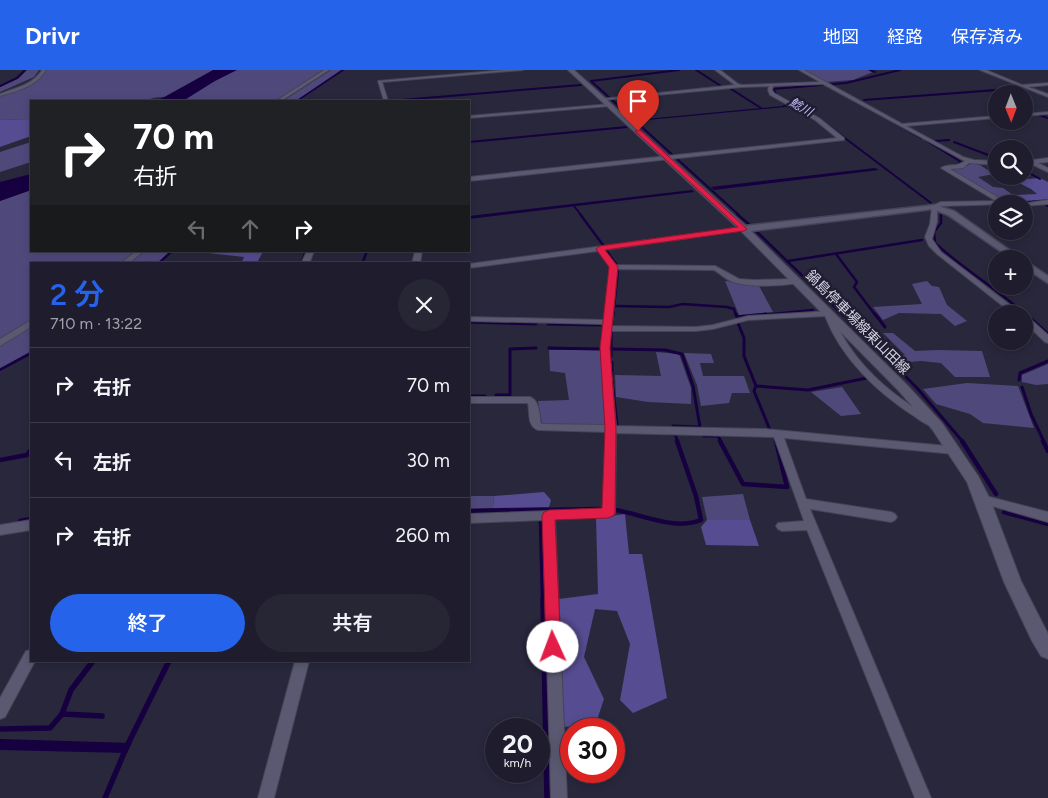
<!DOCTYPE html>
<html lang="ja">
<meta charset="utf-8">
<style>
:root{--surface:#1f1d2d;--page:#272635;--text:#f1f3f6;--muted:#a1a2aa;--line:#3c3b49;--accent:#2563eb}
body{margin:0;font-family:Figtree,"Noto Sans JP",sans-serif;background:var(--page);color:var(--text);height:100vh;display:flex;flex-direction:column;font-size:19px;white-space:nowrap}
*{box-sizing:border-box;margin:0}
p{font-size:16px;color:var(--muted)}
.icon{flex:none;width:28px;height:28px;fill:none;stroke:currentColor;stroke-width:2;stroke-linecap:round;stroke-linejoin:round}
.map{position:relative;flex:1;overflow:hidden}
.sheet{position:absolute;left:30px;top:192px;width:440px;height:400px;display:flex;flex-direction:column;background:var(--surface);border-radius:0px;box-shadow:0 2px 8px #0003,0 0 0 1px var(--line)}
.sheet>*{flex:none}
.banner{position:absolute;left:30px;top:30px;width:440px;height:152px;border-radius:0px;box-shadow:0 2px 8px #0003,0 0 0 1px var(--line);background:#202124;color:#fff;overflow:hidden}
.needle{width:32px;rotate:179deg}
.fabs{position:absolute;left:988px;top:15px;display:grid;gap:10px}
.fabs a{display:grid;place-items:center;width:45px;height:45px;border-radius:50%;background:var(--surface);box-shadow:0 2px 8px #0003,0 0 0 1px var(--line);font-size:25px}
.speed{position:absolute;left:485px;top:648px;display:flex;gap:10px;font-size:25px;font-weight:700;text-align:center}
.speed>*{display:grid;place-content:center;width:65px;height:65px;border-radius:50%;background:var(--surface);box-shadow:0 2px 8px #0003,0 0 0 1px var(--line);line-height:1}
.speed small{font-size:12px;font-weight:400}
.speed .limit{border:8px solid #d22;background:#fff;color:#111}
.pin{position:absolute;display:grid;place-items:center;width:42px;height:42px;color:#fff;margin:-51px -21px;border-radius:50% 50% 50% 0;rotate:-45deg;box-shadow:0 0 5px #0007}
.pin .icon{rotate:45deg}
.me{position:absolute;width:55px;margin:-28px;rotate:358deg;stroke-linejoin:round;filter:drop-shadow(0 0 4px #0008)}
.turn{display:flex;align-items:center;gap:18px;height:105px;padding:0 20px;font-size:22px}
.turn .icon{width:65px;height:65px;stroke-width:2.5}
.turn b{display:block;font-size:35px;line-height:42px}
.lanes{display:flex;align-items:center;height:48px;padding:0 20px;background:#0003;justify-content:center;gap:25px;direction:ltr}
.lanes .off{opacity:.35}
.round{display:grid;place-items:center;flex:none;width:52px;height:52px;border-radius:26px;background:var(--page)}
.overview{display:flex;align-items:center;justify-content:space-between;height:85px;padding:0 20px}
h1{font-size:30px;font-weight:600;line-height:38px;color:var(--accent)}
.primary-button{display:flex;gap:10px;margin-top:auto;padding:10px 20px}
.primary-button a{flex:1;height:58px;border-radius:30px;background:var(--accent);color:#fff;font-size:20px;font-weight:600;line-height:58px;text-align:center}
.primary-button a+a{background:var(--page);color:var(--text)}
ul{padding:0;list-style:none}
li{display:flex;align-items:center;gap:15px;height:75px;padding:0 20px;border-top:1px solid var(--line)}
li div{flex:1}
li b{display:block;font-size:19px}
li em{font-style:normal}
header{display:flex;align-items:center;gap:30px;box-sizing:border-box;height:70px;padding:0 25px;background:var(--accent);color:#fff}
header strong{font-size:24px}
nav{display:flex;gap:28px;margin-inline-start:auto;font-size:18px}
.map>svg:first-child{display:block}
</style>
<header>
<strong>Drivr</strong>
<nav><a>地図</a><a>経路</a><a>保存済み</a></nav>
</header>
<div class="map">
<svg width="1048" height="728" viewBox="0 0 1048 728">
<rect width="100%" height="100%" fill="#29273c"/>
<g fill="#4f497b">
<polygon points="27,0 39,0 34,7 0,22 0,17 19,8"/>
<path d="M 47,0 L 323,0 L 275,31 L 183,31 L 187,29 C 175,28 157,24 146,31 L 31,31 L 31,49 L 0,50 L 0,25 L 38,10 Z"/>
<polygon points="331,0 344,0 299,31 283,31"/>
<polygon points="803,0 868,0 873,2 853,10 826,12"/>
<polygon points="31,72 31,92 0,102 0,82"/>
<path d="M 972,93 L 980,95 L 994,104 L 978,107 L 993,117 L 1003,118 L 1013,125 L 1018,132 C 994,133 970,112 950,99 L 963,98 Z"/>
<polygon points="31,120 31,181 173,181 160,194 31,194 31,284 0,302 0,131"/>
<polygon points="725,211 758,214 773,242 739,245"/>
<polygon points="927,211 932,216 939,217 947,235 967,251 955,256 941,244 899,243 883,250 873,237 922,234 912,214"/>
<polygon points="883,263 893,263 915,281 938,280 982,281 990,307 955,307 941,293 921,291 898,293 894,289 905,285"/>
<polygon points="549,280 600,280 606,355 542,354 538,331 569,330 565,303 550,301"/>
<polygon points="656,282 679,284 691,318 691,334 648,332 616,327 615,305 661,306"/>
<polygon points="684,283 711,284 714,293 700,293 703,306 744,306 750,323 732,323 729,333 701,336 697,315"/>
<polygon points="1048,294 1048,314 1036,315 1022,312 1022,305"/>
<polygon points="967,313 1018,316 1034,358 983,353 970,344 936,334 923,319"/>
<polygon points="842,317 861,344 841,346 811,322"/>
<polygon points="743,424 750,450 707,450 702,427"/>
<polygon points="469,426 494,426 493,438 469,439"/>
</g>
<g fill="#564c91">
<polygon points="31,49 31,66 0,77 0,50"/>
<polygon points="1040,108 1048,112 1048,129 1018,132 1013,125 1037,124 1031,119 1013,110"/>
<polygon points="208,181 263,181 263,182 256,194 241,194 244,187 208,183"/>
<polygon points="544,422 551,430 549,437 493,438 494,426"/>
<polygon points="625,444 629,484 642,484 667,628 633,643 620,630 630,574 617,541 595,539 584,587 604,629 596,653 564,657 559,529 598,524 596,448"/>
<polygon points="707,450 750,450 759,476 706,475 701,457"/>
</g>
<g fill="#160040">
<polygon points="213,0 237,0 215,11 183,31 157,31"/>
<polygon points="783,36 785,37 637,51 635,50"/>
<polygon points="626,56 628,58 469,73 469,71"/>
<polygon points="875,98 879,100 714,120 711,117"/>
<polygon points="31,104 31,120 0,131 0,112"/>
<polygon points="692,120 694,122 469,149 469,146"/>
<polygon points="0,669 132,673 127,683 0,680"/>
</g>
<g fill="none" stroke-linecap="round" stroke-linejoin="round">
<g stroke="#160040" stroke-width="2">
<polyline points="679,0 591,11 739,145"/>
<polyline points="696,0 724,18"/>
<polyline points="870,0 875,2"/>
<polyline points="0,16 17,8 25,0"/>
<polyline points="731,19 761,38"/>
<polyline points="864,30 1023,18"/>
<polyline points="297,31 343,0"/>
<polyline points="389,31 581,15"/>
<polyline points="855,31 921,68"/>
<polyline points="784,36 794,35"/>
<polyline points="811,43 777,25 773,19 846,13 900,0"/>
<polyline points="1048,44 1039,45 1048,48"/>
<polyline points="817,47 931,133"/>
<polyline points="927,71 961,92 954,96"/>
<polyline points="934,71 949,70"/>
<polyline points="954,72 996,88"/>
<polyline points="1024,100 1040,109"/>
<polyline points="997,128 1008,133 1048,131"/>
<polyline points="1046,135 1048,136"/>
<polyline points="574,136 581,145"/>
<polyline points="941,142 941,145"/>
</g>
<g stroke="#160040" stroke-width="2.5">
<polyline points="580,144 603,175"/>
<polyline points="737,144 750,155"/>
<path d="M 941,144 L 941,153 L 934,162 L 935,173 C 964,200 998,219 1027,246"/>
<polyline points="756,161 844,246"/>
<polyline points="606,180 616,194"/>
<polyline points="836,184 857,212 854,217 876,246"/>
<polyline points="788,191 922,170"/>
<polyline points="158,194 172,181"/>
<polyline points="301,194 306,181"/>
<polyline points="362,194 367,181"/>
<polyline points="614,236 669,237 683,234 727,237 734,239 736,246"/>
<polyline points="613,246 618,200"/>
<polyline points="753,246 813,240"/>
</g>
<g stroke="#160040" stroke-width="3">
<polyline points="736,244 737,247 766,244"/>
<polyline points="843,244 917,318 963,372"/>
<polyline points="875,244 885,257"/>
<polyline points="1026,244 1048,264"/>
<polyline points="469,252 536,254"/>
<polyline points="738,253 744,268 744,286 756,316 754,321 770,360"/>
<polyline points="548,254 600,255"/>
<polyline points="612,254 613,244"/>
<polyline points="611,261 611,286"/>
<polyline points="549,278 599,279"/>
<polyline points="611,279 665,280 682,284 693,316 700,357 673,356"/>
<polyline points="612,292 612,306"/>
<polyline points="0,300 31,283"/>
<polyline points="1019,310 1020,303 1048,291"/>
<polyline points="612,312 617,354"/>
<polyline points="756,316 808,320 867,308"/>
<polyline points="1022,317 1031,344 1044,372"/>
<polyline points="496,325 510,325 510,279 536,278"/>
<polyline points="471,326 485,326"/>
<polyline points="670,364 675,364 678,372"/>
<polyline points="704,366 718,366 721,372"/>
</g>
<g stroke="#160040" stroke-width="4.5">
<polyline points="720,371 743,414 787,417 776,371"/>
<polyline points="962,371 996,424"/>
<polyline points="1043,371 1048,381"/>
<polyline points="0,390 27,385 31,380"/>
<path d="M 615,440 C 642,444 674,461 701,450 L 696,426 L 677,371"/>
<polyline points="469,441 600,439"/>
<polyline points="1004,442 1048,454"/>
<polyline points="20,451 31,449"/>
<polyline points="541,451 543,530"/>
</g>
<g stroke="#160040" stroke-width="5.5">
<polyline points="543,529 547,728"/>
<polyline points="62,644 102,646"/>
<polyline points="0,659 50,658 62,644 71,620 93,591"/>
<polyline points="105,728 127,676 169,591"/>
</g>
<g stroke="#454355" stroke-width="2">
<g id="minor">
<path d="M 42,0 L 46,0 C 36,17 17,21 0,26 L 0,24 C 15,18 33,15 42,0 Z"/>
<polygon points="324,0 329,0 281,31 276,31"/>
<polygon points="505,0 523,0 382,12 388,31 384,31 378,11"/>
<path d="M 715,0 L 720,0 L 738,14 L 742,15 L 820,12 L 799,0 L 804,0 L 902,54 L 996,46 L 996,48 L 906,56 L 963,87 L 974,90 L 996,91 L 996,95 L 969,93 L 963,98 L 950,99 L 1001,129 L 1001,131 L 1007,134 L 942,136 L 937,138 L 937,152 L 932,169 L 941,182 L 1022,244 L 1013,244 L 937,184 L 929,176 L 925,167 L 930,154 L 932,136 L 941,132 L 996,131 L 941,98 C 949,93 956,98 965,91 L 823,14 L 773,16 L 772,20 L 774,23 L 819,48 L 844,68 L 844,70 L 469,111 L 469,107 L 837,68 L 815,50 L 770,25 L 768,20 L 769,16 L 742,17 L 603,30 L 601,29 L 735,15 Z"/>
<polygon points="980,0 986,0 1022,15 1048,13 1048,15 1028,17 1048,24 1048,27"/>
<polygon points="611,34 609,36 469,48 469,46"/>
<polygon points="1048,42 1048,44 1024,46 1024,44"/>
<polygon points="1048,88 1048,92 1038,93 1048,98 1048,102 1031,94 1024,95 1024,91"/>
<polygon points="1048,130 1048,134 1024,136 1024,134 1021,134"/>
<path d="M 744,157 L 746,158 L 746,160 L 604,180 L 616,195 L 715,196 L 739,209 L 753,210 L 796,209 L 799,209 L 799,213 C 781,216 747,218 731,211 C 725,209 720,203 714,200 L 617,199 L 612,256 L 696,257 L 713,255 L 748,246 L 831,241 C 837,253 841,265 849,276 C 870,308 905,334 938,352 L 940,354 L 938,356 C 930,358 921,351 914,346 C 877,322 841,288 825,246 L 748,250 L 713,259 L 696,261 L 611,261 L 609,278 L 616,356 L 765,359 L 958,377 L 959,380 L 954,384 L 784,368 L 806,429 L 891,442 L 895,444 L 897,447 L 895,450 L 891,452 L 810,439 L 931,728 L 915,728 L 807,460 L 782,461 L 778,459 L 776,456 L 778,453 L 804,451 L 774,367 L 616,363 L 615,443 L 613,446 L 555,449 L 567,728 L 551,728 L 543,450 L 469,453 L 469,444 L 603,439 L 606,362 L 538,360 C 527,356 530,343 528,333 L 469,333 L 469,327 L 530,327 C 540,331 539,344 541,354 L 606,355 L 601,278 L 604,254 L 469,251 L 469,247 L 604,250 L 610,197 L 598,181 L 469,198 L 469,194 Z"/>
<polygon points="136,181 144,181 128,194 120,194"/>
<polygon points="307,181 314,181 309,194 301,194"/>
<polygon points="415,181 422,181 420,194 412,194"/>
<polygon points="1024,246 1027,246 1048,265 1048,273 1045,272 1024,252"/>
<polygon points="28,252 31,252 31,257 0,276 0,269"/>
<polygon points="982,425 1048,442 1048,452 978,432 976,429 978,426"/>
<polygon points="31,450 31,460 0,465 0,455"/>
<polygon points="31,580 31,591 35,591 5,647 0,649 0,628 26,581"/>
<polygon points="295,591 309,591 274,728 258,728"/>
</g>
</g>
<g stroke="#454355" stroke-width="3">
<g id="tertiary">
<polygon points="934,135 954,141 1022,189 1012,189 948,145 933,139 744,162 740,159 744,156"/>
<polygon points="1024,190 1048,206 1048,213 1024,197"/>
</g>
</g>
<g stroke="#454355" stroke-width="2">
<polygon id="secondary" points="568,0 574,0 747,157 907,315 942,353 978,406 990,429 1021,511 1048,564 1048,589 1041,586 1032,571 1004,512 967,412 932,359 899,321 741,161"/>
</g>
<use href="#minor" fill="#5b5971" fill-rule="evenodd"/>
<use href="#tertiary" fill="#5b5971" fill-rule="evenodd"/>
<use href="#secondary" fill="#5b5971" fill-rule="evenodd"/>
</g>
<polygon fill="#e11d48" stroke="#92132f" points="636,60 640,60 747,159 744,161 605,180 618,197 610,278 616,358 615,443 613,446 608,448 555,450 561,577 559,583 553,585 548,583 546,577 542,446 544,442 549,440 602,438 605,358 600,278 609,197 596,179 600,176 738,157 636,62"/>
<g text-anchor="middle" stroke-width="5" stroke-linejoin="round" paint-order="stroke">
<g font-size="12" font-style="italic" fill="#c3bffb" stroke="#201d32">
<text transform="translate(801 37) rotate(30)" y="4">鯰川</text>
</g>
<g font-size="14" fill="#d5d4e2" stroke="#201d32">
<text transform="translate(858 252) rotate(45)" y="5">鍋島停車場線東山田線</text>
</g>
</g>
</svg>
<div class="fabs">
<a><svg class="needle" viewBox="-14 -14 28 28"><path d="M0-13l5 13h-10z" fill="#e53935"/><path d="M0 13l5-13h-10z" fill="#a1a2aa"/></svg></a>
<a><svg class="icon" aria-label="search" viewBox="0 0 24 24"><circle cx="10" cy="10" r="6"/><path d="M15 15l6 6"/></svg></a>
<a><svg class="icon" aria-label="layers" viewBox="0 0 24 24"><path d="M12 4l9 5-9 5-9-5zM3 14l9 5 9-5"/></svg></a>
<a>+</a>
<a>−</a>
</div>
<div class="speed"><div>20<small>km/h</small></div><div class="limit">30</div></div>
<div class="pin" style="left:638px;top:61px;background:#d93025"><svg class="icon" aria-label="arrive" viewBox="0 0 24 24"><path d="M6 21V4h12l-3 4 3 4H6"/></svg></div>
<svg class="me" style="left:553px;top:577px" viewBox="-20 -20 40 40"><circle r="19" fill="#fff"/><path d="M0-13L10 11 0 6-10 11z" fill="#e11d48"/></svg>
<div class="banner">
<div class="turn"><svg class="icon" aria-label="right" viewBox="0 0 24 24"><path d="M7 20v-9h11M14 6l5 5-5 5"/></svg><div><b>70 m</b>右折</div></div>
<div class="lanes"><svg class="icon off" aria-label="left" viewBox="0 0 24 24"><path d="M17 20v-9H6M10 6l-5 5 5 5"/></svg><svg class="icon off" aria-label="ahead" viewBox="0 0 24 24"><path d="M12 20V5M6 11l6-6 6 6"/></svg><svg class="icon" aria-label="right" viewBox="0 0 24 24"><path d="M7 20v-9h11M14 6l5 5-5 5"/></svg></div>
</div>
<section class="sheet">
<div class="overview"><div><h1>2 分</h1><p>710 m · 13:22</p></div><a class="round"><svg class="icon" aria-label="close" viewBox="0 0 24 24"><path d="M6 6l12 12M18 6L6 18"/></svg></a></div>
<ul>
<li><svg class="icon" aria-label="right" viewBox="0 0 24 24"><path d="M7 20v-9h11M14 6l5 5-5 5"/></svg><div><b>右折</b></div><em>70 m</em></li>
<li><svg class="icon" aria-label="left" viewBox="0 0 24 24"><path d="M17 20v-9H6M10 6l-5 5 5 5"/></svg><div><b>左折</b></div><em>30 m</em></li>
<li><svg class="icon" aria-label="right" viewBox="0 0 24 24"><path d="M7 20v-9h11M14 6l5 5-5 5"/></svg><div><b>右折</b></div><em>260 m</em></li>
</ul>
<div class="primary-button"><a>終了</a><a>共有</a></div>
</section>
</div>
